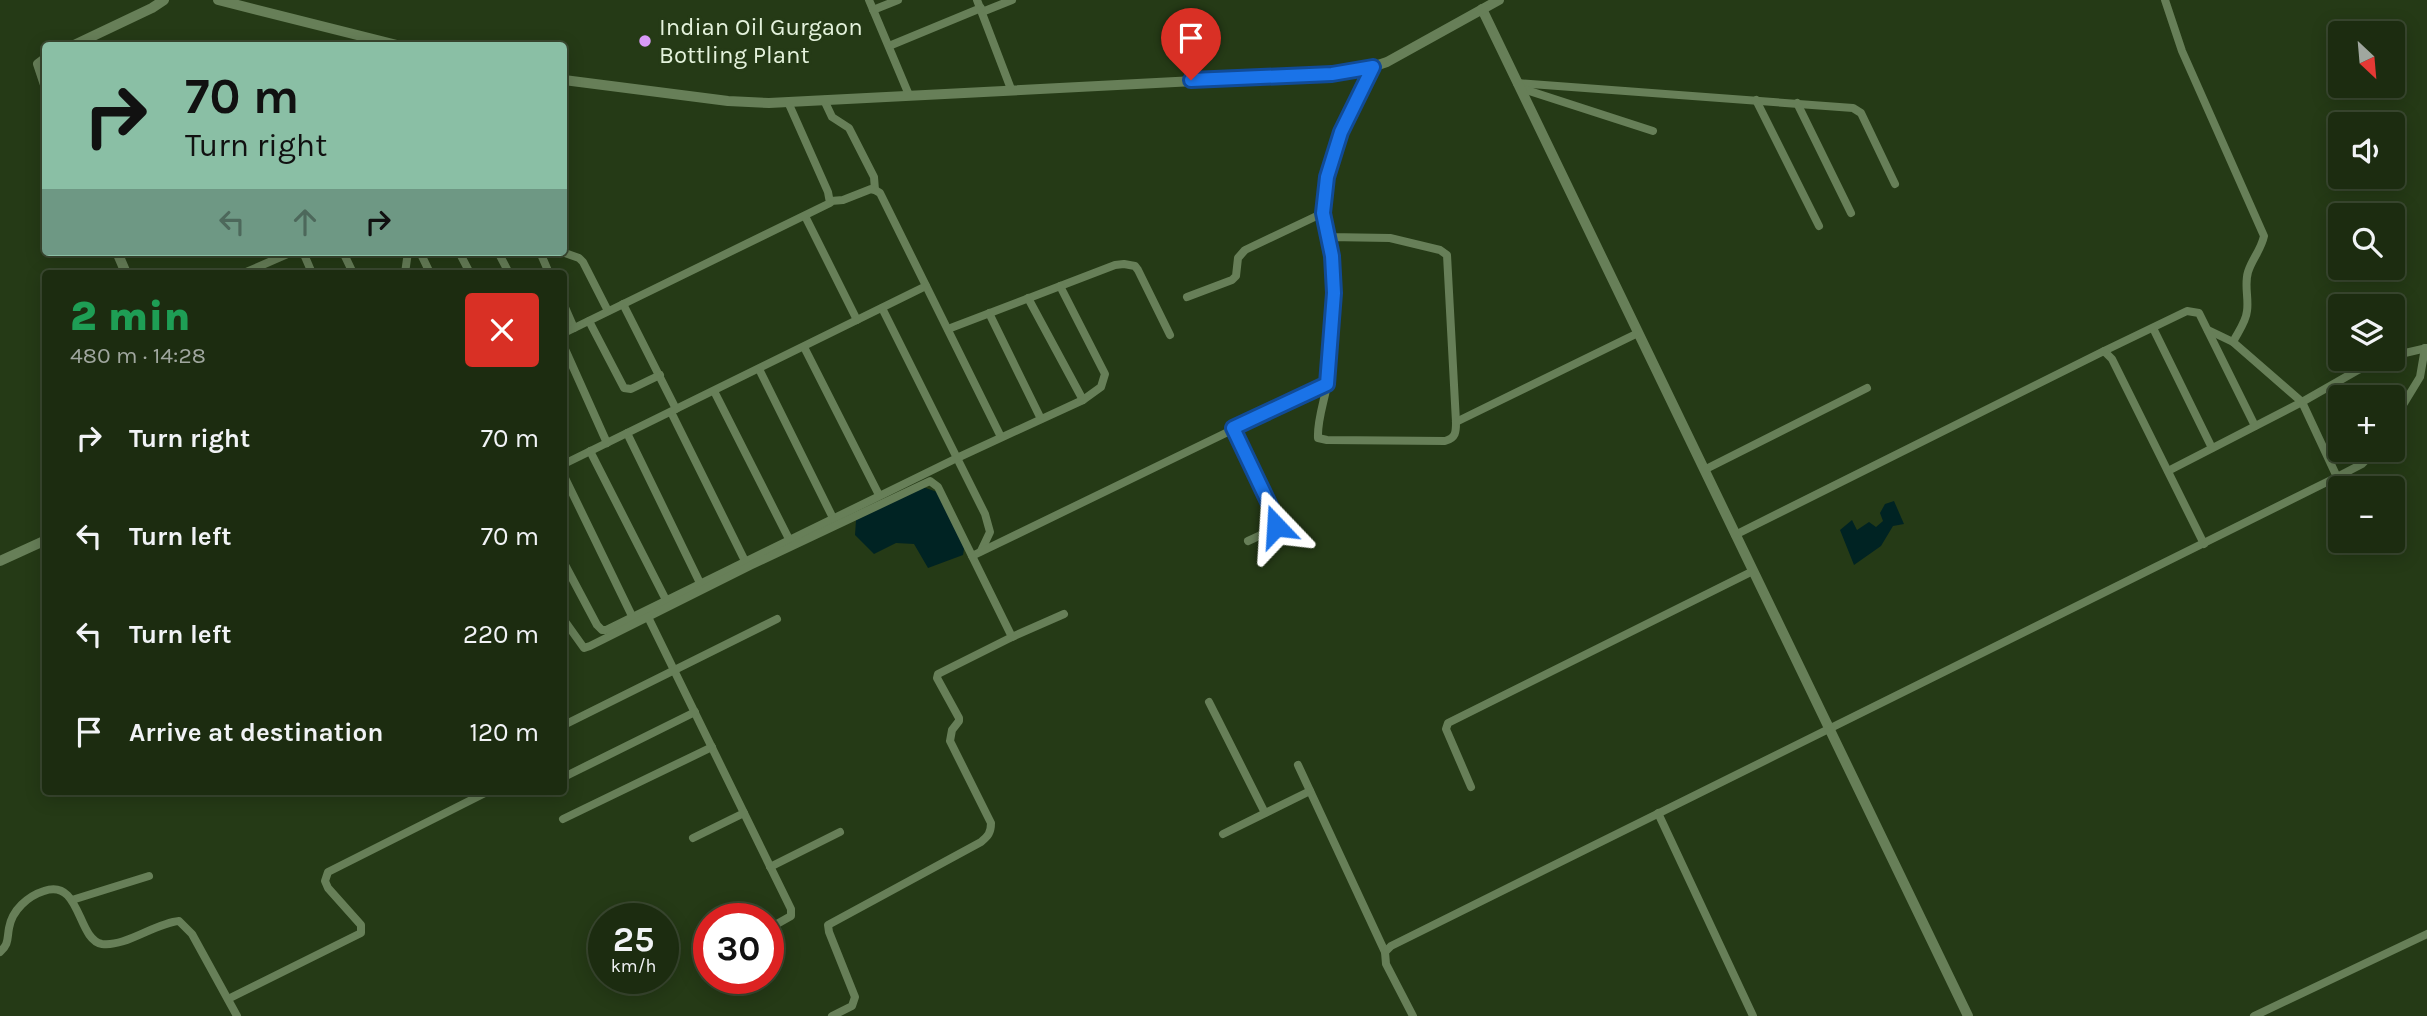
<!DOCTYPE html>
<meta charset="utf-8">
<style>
:root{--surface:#1c2c10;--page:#253419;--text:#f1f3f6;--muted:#a0a79f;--line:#3a4830}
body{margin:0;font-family:Karla,sans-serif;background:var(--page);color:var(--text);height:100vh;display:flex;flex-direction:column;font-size:26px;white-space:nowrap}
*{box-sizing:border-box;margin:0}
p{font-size:23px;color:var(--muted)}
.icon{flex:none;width:38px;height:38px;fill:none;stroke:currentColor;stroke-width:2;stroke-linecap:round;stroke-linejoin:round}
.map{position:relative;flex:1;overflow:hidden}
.side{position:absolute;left:42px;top:270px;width:525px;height:525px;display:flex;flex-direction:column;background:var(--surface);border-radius:7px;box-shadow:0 4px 18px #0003,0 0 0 2px var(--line)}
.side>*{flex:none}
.top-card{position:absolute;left:42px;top:42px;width:525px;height:214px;border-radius:7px;box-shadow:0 4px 18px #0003,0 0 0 2px var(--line);background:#8abfa5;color:#111;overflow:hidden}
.needle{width:46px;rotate:154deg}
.buttons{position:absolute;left:2328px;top:21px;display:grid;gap:14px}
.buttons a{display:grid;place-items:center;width:77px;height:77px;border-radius:7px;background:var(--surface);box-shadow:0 4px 18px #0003,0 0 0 2px var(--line);font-size:35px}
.speed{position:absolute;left:588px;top:903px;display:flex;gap:14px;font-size:35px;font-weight:700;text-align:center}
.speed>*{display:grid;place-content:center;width:91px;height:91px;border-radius:50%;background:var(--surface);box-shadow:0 4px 18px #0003,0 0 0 2px var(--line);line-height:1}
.speed small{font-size:18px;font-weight:400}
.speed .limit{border:10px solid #d22;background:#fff;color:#111}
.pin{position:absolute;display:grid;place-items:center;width:60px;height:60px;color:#fff;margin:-72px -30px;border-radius:50% 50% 50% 0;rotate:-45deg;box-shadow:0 0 7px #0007}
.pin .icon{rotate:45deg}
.me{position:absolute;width:77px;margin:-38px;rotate:340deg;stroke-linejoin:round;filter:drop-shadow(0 0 5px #0008)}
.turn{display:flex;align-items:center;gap:24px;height:147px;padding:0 28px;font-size:32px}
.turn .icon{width:91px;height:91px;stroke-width:2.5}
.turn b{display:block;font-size:49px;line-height:60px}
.lanes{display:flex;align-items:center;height:66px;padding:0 28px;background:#0003;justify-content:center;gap:35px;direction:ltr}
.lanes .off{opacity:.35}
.round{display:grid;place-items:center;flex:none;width:74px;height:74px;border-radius:7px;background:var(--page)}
.headline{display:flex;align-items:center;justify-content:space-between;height:119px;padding:0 28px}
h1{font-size:42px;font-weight:800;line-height:52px;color:#1e9e55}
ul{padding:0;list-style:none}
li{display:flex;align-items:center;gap:21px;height:98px;padding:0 28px}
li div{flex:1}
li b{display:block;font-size:26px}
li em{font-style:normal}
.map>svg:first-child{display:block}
</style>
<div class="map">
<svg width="2427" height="1016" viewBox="0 0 2427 1016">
<rect width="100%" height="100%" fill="#253a16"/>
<g fill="#002323">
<polygon points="923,487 940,493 965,543 963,555 928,568 914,544 896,543 874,554 855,535 856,520"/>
<polygon points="1894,501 1904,524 1893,526 1881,546 1854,565 1840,530 1852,520 1857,530 1869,522 1876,527 1883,521 1880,513 1885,504"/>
</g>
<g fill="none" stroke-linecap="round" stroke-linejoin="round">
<g stroke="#677f58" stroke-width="8">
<polyline points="869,0 909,95"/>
<polyline points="977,0 1011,89"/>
<polyline points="873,10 898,0"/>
<polyline points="982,12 1012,0"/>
<polyline points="889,46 981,8"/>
<polyline points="1517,83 1853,108 1861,113 1895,184"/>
<polyline points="1520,88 1653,131"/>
<polyline points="824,100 832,117 849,128 874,177 875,190"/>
<polyline points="1756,100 1819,226"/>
<polyline points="1797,103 1851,213"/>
<polyline points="831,201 843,200 871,189 875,190 880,193 1001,437"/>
<path d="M 1323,213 C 1337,269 1335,327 1327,385 C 1324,402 1317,421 1318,438 L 1327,440 L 1445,441 C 1456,438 1456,432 1456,422 L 1447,255 L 1440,250 L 1390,238 L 1329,237"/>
<polyline points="805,216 857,320"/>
<polyline points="303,252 312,273"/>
<polyline points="343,252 353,273"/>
<polyline points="420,252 430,273"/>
<polyline points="459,252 470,273"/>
<polyline points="498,252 509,273"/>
<polyline points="540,252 549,273"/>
<polyline points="562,252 579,258 583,262 608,311"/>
<polyline points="244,273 292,252"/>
<polyline points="405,273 408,252"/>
<polyline points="1187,297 1232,280 1236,276 1238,258 1245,250 1323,213 1330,163 1341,132 1373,67"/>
<polyline points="1028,298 1083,400"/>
<polyline points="623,304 676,409"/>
<polyline points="564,305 574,328"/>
<polyline points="882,308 985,514 990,532 981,551"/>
<polyline points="989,313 1041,419"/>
<polyline points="589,321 624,388 631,389 660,375"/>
<polyline points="2153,328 2212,448"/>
<polyline points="948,329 1115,265 1124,264 1135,266 1138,270 1170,335"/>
<polyline points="2208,330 2233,342"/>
<polyline points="564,333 830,203 828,192 788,102"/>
<polyline points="564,347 607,443"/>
<polyline points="804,347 879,495"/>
<polyline points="2104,351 2187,311 2199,313 2255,426"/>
<polyline points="2392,356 2427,348"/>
<polyline points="759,369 833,518"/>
<polyline points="714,391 789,539"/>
<polyline points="671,412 745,561"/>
<polyline points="1456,422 1638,333"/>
<polyline points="2392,423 2420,377 2425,348"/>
<polyline points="1233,428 1276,523 1272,530 1248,541"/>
<polyline points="627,433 700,583"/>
<polyline points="590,451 666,600"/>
<polyline points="564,464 926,286"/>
<polyline points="1704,470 1867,388"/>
<polyline points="2168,471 2302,402 2358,370 2385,359"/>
<polyline points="564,476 632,616"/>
<polyline points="2337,477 2362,464 2376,450"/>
<polyline points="1735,535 2104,351 2112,359 2204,544"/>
<polyline points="972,556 1327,384"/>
<polyline points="564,563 597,625 602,630 606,630 957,458 1083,400 1101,387 1105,374 1060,286"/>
<polyline points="648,617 791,909 791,916 768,929"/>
<polyline points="564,620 584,648 590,646 750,566 930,481 938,487 1012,637"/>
<polyline points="1209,702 1265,813"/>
<polyline points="564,725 777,619"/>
<polyline points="1298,765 1385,952"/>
<polyline points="564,777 695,712"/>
<polyline points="1471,787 1446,729 1448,723 1753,571"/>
<polyline points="1658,813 1753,1016"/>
<polyline points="563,819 712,747"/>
<polyline points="1223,834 1310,791"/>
<polyline points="693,838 744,813"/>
<polyline points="770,867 840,832"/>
<polyline points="72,900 149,876"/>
<path d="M 0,952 C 9,944 7,939 9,928 C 12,910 28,896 44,891 C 81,878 77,940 102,944 C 126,947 155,923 179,921 L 192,934 L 237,1016"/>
<polyline points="228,999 361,933 361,925 328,888 325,881 328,872 489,791"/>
<path d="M 832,1016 L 852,1006 L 855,997 L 829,932 L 828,925 L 981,842 C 988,836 991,833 991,823 L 950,741 L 952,730 L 959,721 L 959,718 L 937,678 L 938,674 L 1012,637 L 1064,614"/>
<path d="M 1413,1016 L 1386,964 L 1385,952 L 1391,946 L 2337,477 L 2302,402 L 2233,342 C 2238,332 2246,322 2247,311 C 2249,298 2244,285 2248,272 C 2252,259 2261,250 2264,236 L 2182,51 L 2165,0"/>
<polyline points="2254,1016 2427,934"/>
</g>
<g stroke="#677f58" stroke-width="10">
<polyline points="218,0 401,46"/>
<polyline points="1482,9 1968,1016"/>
<polyline points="72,46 152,8 164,0"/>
<polyline points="46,58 38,64 46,88"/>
<polyline points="564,80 728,101 769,103 1332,74 1363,70 1387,62 1499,0"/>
<polyline points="117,252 126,273"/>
<polyline points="0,561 46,540"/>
</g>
</g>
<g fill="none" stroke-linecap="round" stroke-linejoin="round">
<g stroke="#114b97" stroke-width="18">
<polyline id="route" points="1191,80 1332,74 1373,67 1341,132 1327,177 1323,213 1332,256 1334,293 1327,384 1233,428 1272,510 1276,526"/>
</g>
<use href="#route" stroke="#1a73e8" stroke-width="12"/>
</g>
<circle fill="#d99af8" stroke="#253a16" stroke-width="2.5" cx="645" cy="41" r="7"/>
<g text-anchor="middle" stroke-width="6" stroke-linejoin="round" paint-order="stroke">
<g font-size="24" fill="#e4f2dc" stroke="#253a16" text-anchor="start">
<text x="659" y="35">Indian Oil Gurgaon<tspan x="659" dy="28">Bottling Plant</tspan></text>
</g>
</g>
</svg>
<div class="buttons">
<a><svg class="needle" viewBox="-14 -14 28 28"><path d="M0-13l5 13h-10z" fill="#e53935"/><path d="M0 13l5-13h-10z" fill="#a0a79f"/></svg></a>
<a><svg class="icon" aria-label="sound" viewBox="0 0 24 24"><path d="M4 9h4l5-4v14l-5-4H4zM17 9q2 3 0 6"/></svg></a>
<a><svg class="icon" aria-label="search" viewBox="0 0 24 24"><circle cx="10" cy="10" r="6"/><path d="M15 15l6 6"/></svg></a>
<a><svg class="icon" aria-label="layers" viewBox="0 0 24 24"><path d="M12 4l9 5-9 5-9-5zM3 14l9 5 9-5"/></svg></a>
<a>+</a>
<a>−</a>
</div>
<div class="speed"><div>25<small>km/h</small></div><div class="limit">30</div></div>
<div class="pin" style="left:1191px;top:80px;background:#d93025"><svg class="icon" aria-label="arrive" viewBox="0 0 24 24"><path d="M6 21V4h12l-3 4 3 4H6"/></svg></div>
<svg class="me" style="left:1276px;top:526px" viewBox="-20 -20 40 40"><path d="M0-17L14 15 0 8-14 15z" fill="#1a73e8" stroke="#fff" stroke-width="4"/></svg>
<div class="top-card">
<div class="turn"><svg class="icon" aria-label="right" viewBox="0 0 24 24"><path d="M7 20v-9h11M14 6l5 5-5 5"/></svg><div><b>70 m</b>Turn right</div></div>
<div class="lanes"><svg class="icon off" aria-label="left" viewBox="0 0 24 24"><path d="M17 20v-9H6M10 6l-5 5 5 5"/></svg><svg class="icon off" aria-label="ahead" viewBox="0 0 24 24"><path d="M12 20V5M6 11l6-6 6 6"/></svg><svg class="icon" aria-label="right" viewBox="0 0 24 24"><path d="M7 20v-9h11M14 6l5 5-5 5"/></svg></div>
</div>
<section class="side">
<div class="headline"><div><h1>2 min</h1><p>480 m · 14:28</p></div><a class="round" style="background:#d93025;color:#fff"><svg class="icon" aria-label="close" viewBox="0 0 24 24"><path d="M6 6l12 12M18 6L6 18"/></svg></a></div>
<ul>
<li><svg class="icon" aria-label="right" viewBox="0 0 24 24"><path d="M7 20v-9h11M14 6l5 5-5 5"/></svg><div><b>Turn right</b></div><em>70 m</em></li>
<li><svg class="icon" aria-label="left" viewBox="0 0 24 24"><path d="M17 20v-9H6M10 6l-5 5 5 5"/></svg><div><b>Turn left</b></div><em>70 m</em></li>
<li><svg class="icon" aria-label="left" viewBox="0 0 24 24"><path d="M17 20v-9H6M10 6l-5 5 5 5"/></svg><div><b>Turn left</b></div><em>220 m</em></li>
<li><svg class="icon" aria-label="arrive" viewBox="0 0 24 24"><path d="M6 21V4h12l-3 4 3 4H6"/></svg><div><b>Arrive at destination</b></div><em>120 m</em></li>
</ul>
</section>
</div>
